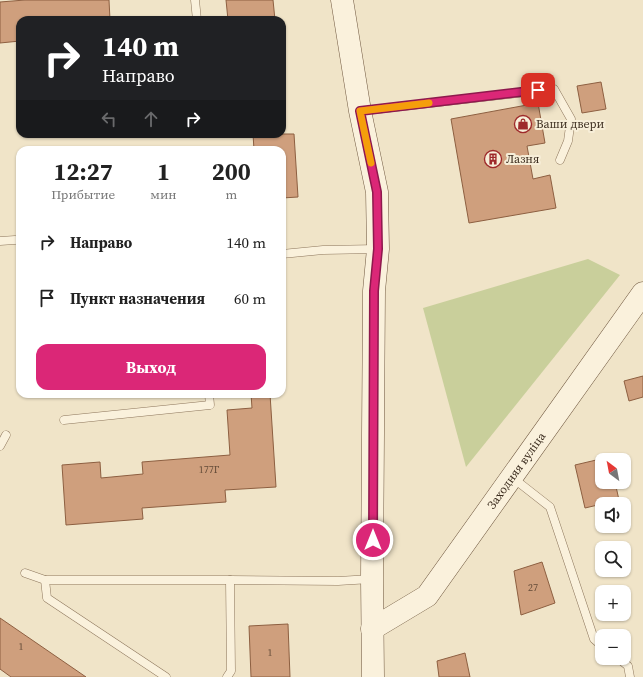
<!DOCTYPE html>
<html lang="ru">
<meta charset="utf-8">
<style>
:root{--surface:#fff;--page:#f2f2f2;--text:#222;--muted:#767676;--accent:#db2777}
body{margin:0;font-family:"Source Serif 4",serif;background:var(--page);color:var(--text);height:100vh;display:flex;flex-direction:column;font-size:15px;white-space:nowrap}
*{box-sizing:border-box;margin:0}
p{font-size:13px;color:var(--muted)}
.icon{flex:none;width:22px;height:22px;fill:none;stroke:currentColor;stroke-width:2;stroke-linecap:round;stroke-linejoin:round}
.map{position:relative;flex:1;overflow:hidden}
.panel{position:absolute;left:16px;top:146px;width:270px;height:252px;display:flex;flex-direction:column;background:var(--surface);border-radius:12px;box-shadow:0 1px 3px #0004}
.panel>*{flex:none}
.guide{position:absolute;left:16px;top:16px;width:270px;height:122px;border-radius:12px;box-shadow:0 1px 3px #0004;background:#202124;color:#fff;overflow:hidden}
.needle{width:26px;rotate:328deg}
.controls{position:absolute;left:595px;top:453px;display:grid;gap:8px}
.controls a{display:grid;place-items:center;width:36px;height:36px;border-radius:8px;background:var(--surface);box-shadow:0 1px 3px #0004;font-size:20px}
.pin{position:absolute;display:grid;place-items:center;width:34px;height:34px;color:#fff;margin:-17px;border-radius:8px;box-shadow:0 2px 6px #0006}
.me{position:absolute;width:44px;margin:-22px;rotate:0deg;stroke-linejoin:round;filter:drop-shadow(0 0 3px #0008)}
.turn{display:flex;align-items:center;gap:14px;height:84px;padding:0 20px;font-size:18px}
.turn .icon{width:52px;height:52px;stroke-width:2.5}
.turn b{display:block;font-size:28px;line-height:34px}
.lanes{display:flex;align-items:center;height:38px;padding:0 20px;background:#0003;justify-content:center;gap:20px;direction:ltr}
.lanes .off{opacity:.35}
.eta{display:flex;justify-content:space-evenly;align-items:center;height:68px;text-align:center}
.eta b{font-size:24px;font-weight:700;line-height:28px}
.cta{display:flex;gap:8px;margin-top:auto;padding:8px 20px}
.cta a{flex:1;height:46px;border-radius:12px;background:var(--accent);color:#fff;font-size:16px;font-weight:700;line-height:46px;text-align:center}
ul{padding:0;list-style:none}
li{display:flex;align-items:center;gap:12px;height:56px;padding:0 20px}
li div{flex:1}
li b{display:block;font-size:15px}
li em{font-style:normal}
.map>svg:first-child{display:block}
</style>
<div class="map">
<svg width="643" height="677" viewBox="0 0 643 677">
<rect width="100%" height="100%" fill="#f0e4c8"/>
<polygon fill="#c9cf9b" points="588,259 620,275 466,467 423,308"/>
<g fill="#cf9f7d" stroke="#8d5f41">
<polygon points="25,0 109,0 110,20 20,20 20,41 0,43 0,2"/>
<polygon points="226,0 273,0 275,20 228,20"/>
<polygon points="601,82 606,109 582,113 577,86"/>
<polygon points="538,103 545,143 527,146 533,179 550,175 556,208 469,223 451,119"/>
<polygon points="253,134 294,134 298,197 282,198 282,150 254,150"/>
<polygon points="643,376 643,397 629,401 624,381"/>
<polygon points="251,394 270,394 276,487 225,490 226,502 142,508 143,519 66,525 62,465 100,462 101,478 143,474 142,462 230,455 227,410 252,408"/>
<polygon points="609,457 609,460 602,460 602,482 615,482 619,500 585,508 575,465"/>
<polygon points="542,562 555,603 521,615 514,571"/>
<polygon points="0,618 86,677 11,677 0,669"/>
<polygon points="288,624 290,677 251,677 249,626"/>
<polygon points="465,653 470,677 439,677 437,661"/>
</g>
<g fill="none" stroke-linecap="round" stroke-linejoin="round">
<g stroke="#8d765c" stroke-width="9">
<g id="lane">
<polyline points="195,0 197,20"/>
<polyline points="361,111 554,89 571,119 568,141 560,160"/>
<polyline points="0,241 15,240"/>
<polyline points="282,254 323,250 377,249"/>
<polyline points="64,420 210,405 209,394"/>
<polyline points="0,446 6,435"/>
<polyline points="513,478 550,507 594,639 602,646"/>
<polyline points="25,573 45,580 230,580 338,581 371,579"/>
<polyline points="45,580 47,598 166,677"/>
<polyline points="618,658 628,666 630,677"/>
<polyline points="227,677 231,671 230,580"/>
</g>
</g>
<g stroke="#6f573f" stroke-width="23">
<g id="secondary">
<polyline points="342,0 360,111 377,192 378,249 374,291 372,579 373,677"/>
<path id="s1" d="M 372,629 L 427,596 L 643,293"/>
</g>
</g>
<use href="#lane" stroke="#faf1dc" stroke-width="8"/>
<use href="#secondary" stroke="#faf1dc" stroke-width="22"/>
</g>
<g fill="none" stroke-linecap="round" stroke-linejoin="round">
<g stroke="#8e194d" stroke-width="10">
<polyline id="route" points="373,540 374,291 378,249 377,192 360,111 538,90"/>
</g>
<use href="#route" stroke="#db2777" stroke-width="7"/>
<polyline stroke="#f59e0b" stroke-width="7" points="371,163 360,111 429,103"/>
</g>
<defs>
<g id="shop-ring" transform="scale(0.9)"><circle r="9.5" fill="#f7eed8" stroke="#9e2a2b" stroke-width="1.5"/><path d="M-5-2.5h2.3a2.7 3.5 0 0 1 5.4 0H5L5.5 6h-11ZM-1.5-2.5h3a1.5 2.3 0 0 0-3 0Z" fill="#9e2a2b"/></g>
<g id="building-ring" transform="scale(0.9)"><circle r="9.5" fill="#f7eed8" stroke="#9e2a2b" stroke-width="1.5"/><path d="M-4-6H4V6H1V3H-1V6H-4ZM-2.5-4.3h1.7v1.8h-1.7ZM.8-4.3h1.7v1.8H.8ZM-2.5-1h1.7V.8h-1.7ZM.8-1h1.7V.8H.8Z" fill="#9e2a2b"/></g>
</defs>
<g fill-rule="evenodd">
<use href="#shop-ring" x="523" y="124"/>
<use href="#building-ring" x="493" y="159"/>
</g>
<g text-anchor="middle" stroke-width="4" stroke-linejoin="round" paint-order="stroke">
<g font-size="10" fill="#624a37">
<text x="209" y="473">177Г</text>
<text x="533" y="591">27</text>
<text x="21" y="650">1</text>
<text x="270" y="656">1</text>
</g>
<g font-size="12" fill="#3d2e20" stroke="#f7eed8" text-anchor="start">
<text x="536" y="128">Ваши двери</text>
<text x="506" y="163">Лазня</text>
</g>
<g font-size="12" fill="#3d2e20" stroke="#f7eed8">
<text dy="4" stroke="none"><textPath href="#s1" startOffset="218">Заходняя вуліца</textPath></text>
</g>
</g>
</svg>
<div class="controls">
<a><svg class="needle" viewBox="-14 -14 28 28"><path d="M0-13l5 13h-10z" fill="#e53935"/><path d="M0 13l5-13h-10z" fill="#767676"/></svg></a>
<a><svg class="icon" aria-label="sound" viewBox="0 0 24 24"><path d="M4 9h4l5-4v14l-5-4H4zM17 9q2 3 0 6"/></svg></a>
<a><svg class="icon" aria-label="search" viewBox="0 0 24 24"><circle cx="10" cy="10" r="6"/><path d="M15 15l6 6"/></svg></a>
<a>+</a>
<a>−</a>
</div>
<div class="pin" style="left:538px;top:90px;background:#d93025"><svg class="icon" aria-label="arrive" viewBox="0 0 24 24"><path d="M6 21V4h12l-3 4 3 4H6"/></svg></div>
<svg class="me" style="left:373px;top:540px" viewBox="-20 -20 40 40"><circle r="17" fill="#db2777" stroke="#fff" stroke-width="3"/><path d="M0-11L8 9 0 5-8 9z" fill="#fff"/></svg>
<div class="guide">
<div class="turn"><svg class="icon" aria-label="right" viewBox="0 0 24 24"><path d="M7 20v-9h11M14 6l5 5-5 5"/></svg><div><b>140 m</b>Направо</div></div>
<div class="lanes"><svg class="icon off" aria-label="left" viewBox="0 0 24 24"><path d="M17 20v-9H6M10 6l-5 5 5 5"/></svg><svg class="icon off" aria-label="ahead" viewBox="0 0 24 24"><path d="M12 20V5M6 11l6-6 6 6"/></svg><svg class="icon" aria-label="right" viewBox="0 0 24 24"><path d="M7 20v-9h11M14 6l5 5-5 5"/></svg></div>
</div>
<section class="panel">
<div class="eta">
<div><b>12:27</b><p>Прибытие</p></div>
<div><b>1</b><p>мин</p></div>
<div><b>200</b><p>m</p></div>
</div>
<ul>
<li><svg class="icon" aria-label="right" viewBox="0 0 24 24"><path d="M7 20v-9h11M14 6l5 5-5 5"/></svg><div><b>Направо</b></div><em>140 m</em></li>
<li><svg class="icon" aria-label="arrive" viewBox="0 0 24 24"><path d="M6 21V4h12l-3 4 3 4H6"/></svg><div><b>Пункт назначения</b></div><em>60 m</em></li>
</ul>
<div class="cta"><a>Выход</a></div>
</section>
</div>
